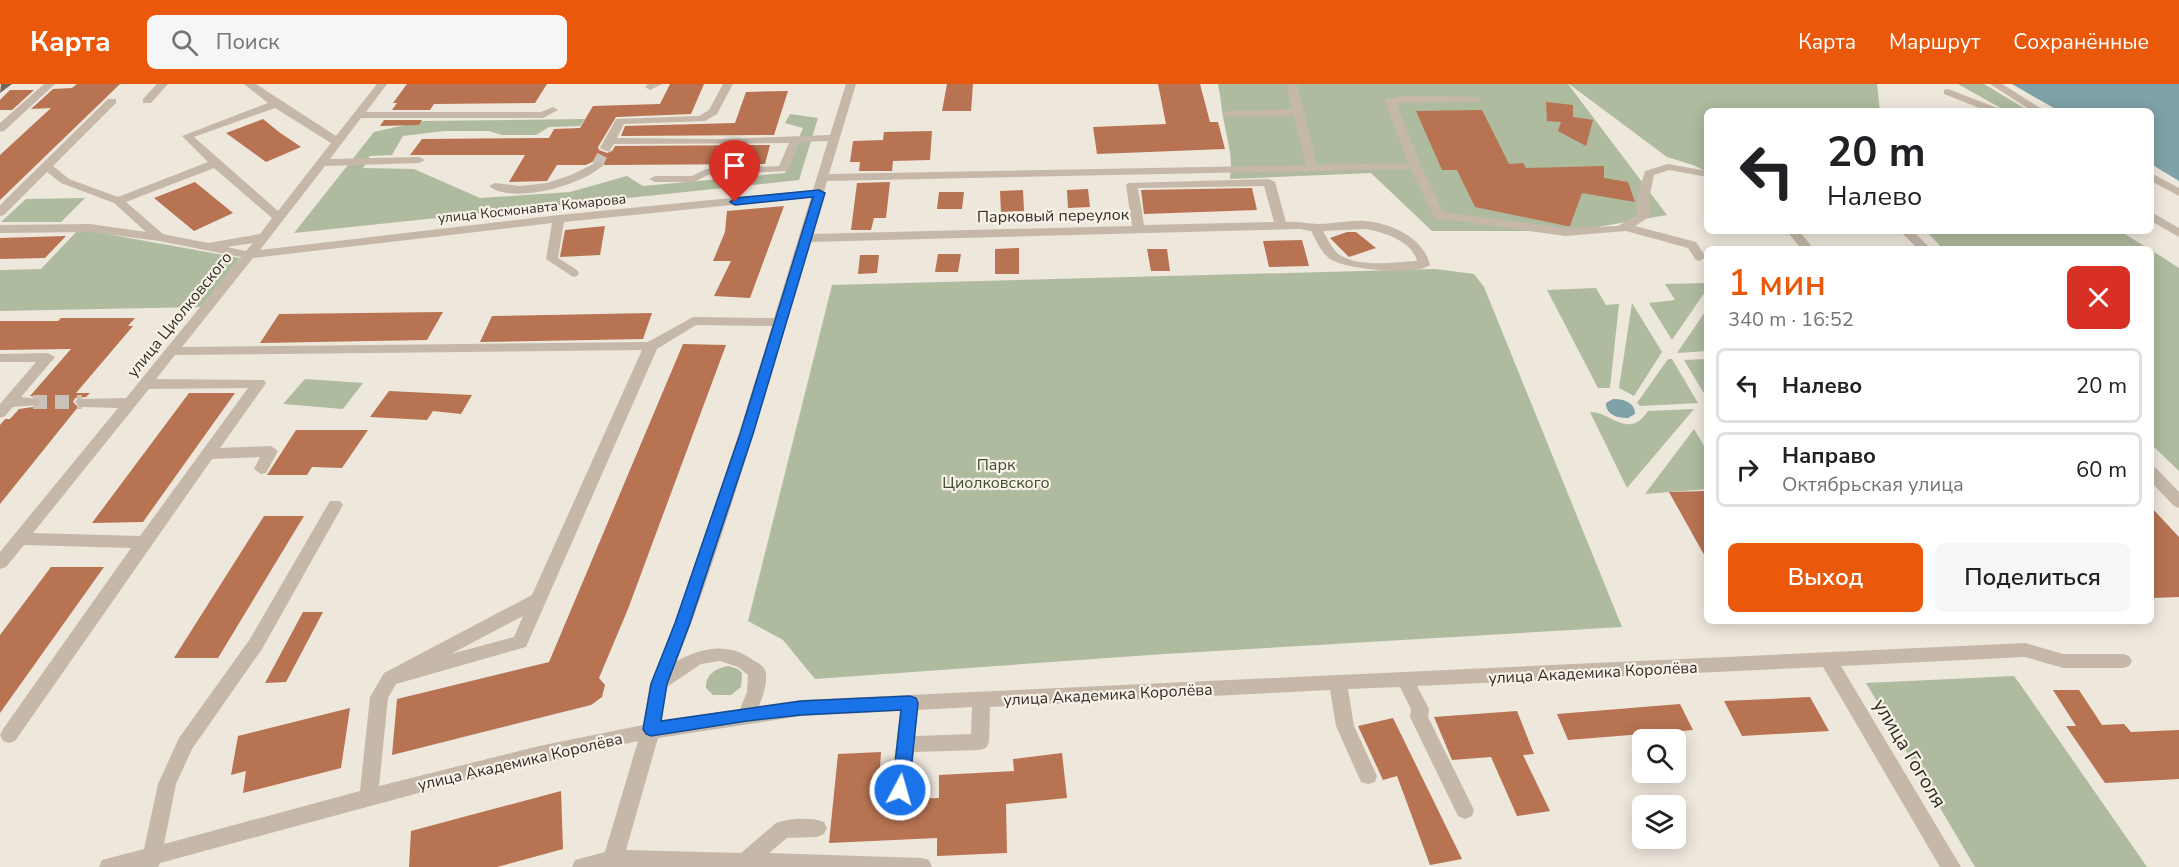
<!DOCTYPE html>
<html lang="ru">
<meta charset="utf-8">
<style>
:root{--surface:#fff;--page:#f6f6f6;--text:#202124;--muted:#757577;--line:#e0e0e0;--accent:#ea580c}
body{margin:0;font-family:"Nunito Sans",sans-serif;background:var(--page);color:var(--text);height:100vh;display:flex;flex-direction:column;font-size:22px;white-space:nowrap}
*{box-sizing:border-box;margin:0}
p{font-size:20px;color:var(--muted)}
.icon{flex:none;width:33px;height:33px;fill:none;stroke:currentColor;stroke-width:2;stroke-linecap:round;stroke-linejoin:round}
.map{position:relative;flex:1;overflow:hidden}
.sheet{position:absolute;left:1704px;top:162px;width:450px;height:378px;display:flex;flex-direction:column;background:var(--surface);border-radius:9px;box-shadow:0 3px 15px #0003}
.sheet>*{flex:none}
.hud{position:absolute;left:1704px;top:24px;width:450px;height:126px;border-radius:9px;box-shadow:0 3px 15px #0003;background:#fff;color:var(--text);overflow:hidden}
.controls{position:absolute;left:1632px;top:645px;display:grid;gap:12px}
.controls a{display:grid;place-items:center;width:54px;height:54px;border-radius:9px;background:var(--surface);box-shadow:0 3px 15px #0003;font-size:30px}
.pin{position:absolute;display:grid;place-items:center;width:51px;height:51px;color:#fff;margin:-62px -26px;border-radius:50% 50% 50% 0;rotate:-45deg;box-shadow:0 0 6px #0007}
.pin .icon{rotate:45deg}
.me{position:absolute;width:66px;margin:-33px;rotate:6deg;stroke-linejoin:round;filter:drop-shadow(0 0 4px #0008)}
.turn{display:flex;align-items:center;gap:21px;height:126px;padding:0 24px;font-size:27px}
.turn .icon{width:78px;height:78px;stroke-width:2.5}
.turn b{display:block;font-size:42px;line-height:51px}
.round{display:grid;place-items:center;flex:none;width:63px;height:63px;border-radius:9px;background:var(--page)}
.overview{display:flex;align-items:center;justify-content:space-between;height:102px;padding:0 24px}
h1{font-size:36px;font-weight:600;line-height:45px;color:var(--accent)}
.cta{display:flex;gap:12px;margin-top:auto;padding:12px 24px}
.cta a{flex:1;height:69px;border-radius:9px;background:var(--accent);color:#fff;font-size:24px;font-weight:600;line-height:69px;text-align:center}
.cta a+a{background:var(--page);color:var(--text)}
ul{padding:0;list-style:none}
li{display:flex;align-items:center;gap:18px;height:75px;margin:0 12px 9px;padding:0 12px;border:3px solid var(--line);border-radius:9px}
li div{flex:1}
li b{display:block;font-size:22px}
li em{font-style:normal}
header{display:flex;align-items:center;gap:36px;box-sizing:border-box;height:84px;padding:0 30px;background:var(--accent);color:#fff}
header strong{font-size:28px}
nav{display:flex;gap:33px;margin-inline-start:auto;font-size:21px}
.search{width:420px;height:54px;background:var(--page);display:flex;align-items:center;gap:15px;box-sizing:border-box;padding:0 21px;border-radius:9px;color:var(--muted);font-size:22px}
.map>svg:first-child{display:block}
</style>
<header>
<strong>Карта</strong>
<div class="search"><svg class="icon" aria-label="search" viewBox="0 0 24 24"><circle cx="10" cy="10" r="6"/><path d="M15 15l6 6"/></svg>Поиск</div>
<nav><a>Карта</a><a>Маршрут</a><a>Сохранённые</a></nav>
</header>
<div class="map">
<svg width="2179" height="783" viewBox="0 0 2179 783">
<rect width="100%" height="100%" fill="#eee7dc"/>
<g fill="#afbb9e">
<path d="M 1218,0 L 1568,0 L 1667,131 L 1574,147 L 1432,147 L 1371,89 L 1230,95 C 1233,73 1228,59 1224,38 C 1221,25 1221,13 1218,0 Z"/>
<polygon points="1569,0 1877,0 1880,27 1707,27 1707,88 1693,81 1667,73"/>
<polygon points="1958,0 1984,0 2029,27 2006,27"/>
<polygon points="790,30 818,34 799,96 294,149 374,48 423,37 585,35 580,42 549,43 536,51 502,51 489,47 444,47 403,52 392,71 370,72 363,84 414,85 480,114 570,108 627,92 643,102 785,89 803,44 785,39"/>
<polygon points="85,114 61,138 1,138 26,115"/>
<polygon points="79,145 240,174 201,223 0,227 0,186 41,185"/>
<polygon points="1926,147 2120,147 2149,165 1943,165"/>
<polygon points="2151,166 2179,184 2179,387 2151,360"/>
<polygon points="1435,185 1474,190 1484,203 1622,543 1164,570 815,595 783,556 748,537 832,201"/>
<polygon points="1707,199 1707,205 1672,256 1649,219 1675,216 1665,200"/>
<polygon points="1596,204 1606,221 1619,220 1610,304 1598,304 1547,206"/>
<polygon points="1632,219 1662,268 1634,312 1619,304"/>
<polygon points="1707,225 1707,267 1677,269"/>
<polygon points="1668,275 1672,275 1698,319 1640,322 1637,319"/>
<polygon points="1707,275 1707,308 1703,308 1684,276"/>
<polygon points="305,295 363,299 343,325 283,320"/>
<path d="M 1694,325 L 1627,404 L 1590,328 C 1611,327 1628,357 1648,327 Z"/>
<polygon points="1694,345 1707,367 1707,405 1645,410"/>
<path d="M 728,582 L 738,585 L 742,589 L 741,603 L 731,611 L 713,611 L 706,604 C 705,591 716,584 728,582 Z"/>
<polygon points="2014,592 2022,603 2147,783 1975,783 1866,599"/>
</g>
<g fill="#7ea2a8">
<polygon points="2012,0 2179,0 2179,97 2151,80 2151,27 2059,27"/>
<path d="M 1613,315 C 1623,315 1635,318 1635,330 L 1628,334 C 1617,334 1606,331 1606,319 Z"/>
</g>
<g fill="#b77352">
<polygon points="77,0 120,0 0,116 0,71 51,24 31,25 53,5 72,4"/>
<polygon points="407,0 547,0 535,19 434,20 430,26 392,26 397,19 393,19"/>
<polygon points="670,0 704,0 691,30 616,33 598,63 599,66 607,69 612,67 615,62 770,61 765,80 605,81 596,76 586,81 557,81 547,97 509,98 525,71 410,71 422,55 549,54 554,45 580,44 593,22 660,20"/>
<polygon points="947,0 973,0 971,27 942,27"/>
<polygon points="1158,0 1200,0 1210,38 1218,38 1225,65 1097,70 1093,43 1166,40"/>
<polygon points="10,6 34,6 12,26 0,26 0,16"/>
<polygon points="788,7 774,51 621,52 625,42 735,39 746,8"/>
<polygon points="1546,18 1573,21 1573,33 1593,36 1586,62 1558,47 1561,38 1547,37"/>
<polygon points="1482,26 1509,80 1523,79 1526,84 1604,82 1604,94 1628,98 1635,118 1582,109 1570,142 1567,142 1475,123 1457,86 1442,86 1416,27"/>
<polygon points="263,35 279,48 301,63 266,78 226,49"/>
<polygon points="384,36 422,36 419,41 380,42"/>
<polygon points="932,47 930,76 893,77 892,87 859,87 860,78 850,78 853,57 883,56 884,48"/>
<polygon points="195,98 233,129 194,147 154,114"/>
<polygon points="890,98 886,134 874,134 871,146 851,146 857,99"/>
<polygon points="1252,104 1257,126 1144,130 1141,106"/>
<polygon points="1088,105 1090,123 1068,124 1067,106"/>
<polygon points="1023,106 1024,127 1001,128 1000,107"/>
<polygon points="939,108 964,108 962,125 937,125"/>
<polygon points="784,122 750,214 714,212 731,177 713,177 725,148 727,127"/>
<polygon points="605,142 600,171 560,173 565,146"/>
<polygon points="1347,148 1356,148 1376,164 1349,173 1330,154"/>
<polygon points="66,152 45,174 0,175 0,154"/>
<polygon points="1302,156 1309,182 1269,183 1263,157"/>
<polygon points="1019,164 1019,190 995,190 995,165"/>
<polygon points="1147,165 1167,165 1170,187 1151,187"/>
<polygon points="938,170 961,170 958,188 935,188"/>
<polygon points="860,171 879,171 877,189 858,190"/>
<polygon points="443,228 427,256 260,259 279,230"/>
<polygon points="652,229 643,255 480,258 492,232"/>
<polygon points="61,234 135,234 128,242 133,242 76,309 90,309 86,313 75,314 73,318 78,323 0,420 0,341 5,335 10,335 19,325 40,322 42,319 40,314 30,312 71,265 0,266 0,237 58,237"/>
<polygon points="683,260 726,261 628,525 599,594 605,601 602,613 591,621 392,671 397,615 549,578"/>
<polygon points="389,307 472,311 461,330 433,327 427,336 370,333"/>
<polygon points="189,309 235,309 143,438 92,439"/>
<polygon points="296,346 368,346 342,384 312,383 307,391 267,391"/>
<polygon points="1707,407 1707,476 1669,408"/>
<polygon points="2151,423 2179,453 2179,513 2151,514"/>
<polygon points="264,432 304,432 218,574 174,574"/>
<polygon points="51,483 104,483 0,629 0,551"/>
<polygon points="303,528 323,528 286,598 265,599"/>
<polygon points="2053,606 2079,606 2102,641 2124,640 2131,648 2179,646 2179,695 2105,699 2066,642 2076,642"/>
<polygon points="1810,613 1829,647 1742,652 1724,617"/>
<polygon points="1680,620 1693,646 1568,656 1557,630"/>
<polygon points="350,624 341,684 243,709 246,687 231,691 238,652"/>
<polygon points="1517,627 1534,670 1523,671 1550,727 1517,732 1491,673 1452,676 1434,633"/>
<polygon points="1393,634 1462,775 1430,781 1397,692 1383,696 1358,642"/>
<polygon points="881,668 878,716 939,714 939,691 1014,687 1013,675 1062,669 1067,714 1006,720 1007,769 937,772 937,754 829,759 838,670"/>
<polygon points="561,707 563,765 497,783 409,783 411,747"/>
</g>
<g fill="none" stroke-linecap="round" stroke-linejoin="round">
<polyline stroke="#c9c2b8" stroke-width="11" stroke-dasharray="11 6" stroke-linecap="butt" points="597,81 606,64"/>
<polyline stroke="#c9c2b8" stroke-width="14" stroke-dasharray="14 8" stroke-linecap="butt" points="33,318 82,318"/>
<g fill="#c5b8a9" fill-rule="evenodd">
<polygon points="44,0 55,0 4,47 0,48 0,39"/>
<polygon points="157,0 168,0 151,19 143,19 143,15"/>
<path d="M 244,0 L 256,0 L 336,52 L 377,0 L 387,0 L 366,28 L 541,28 L 553,23 L 558,26 L 543,34 L 361,34 L 330,75 L 419,73 L 425,76 L 419,79 L 325,82 L 260,166 L 559,131 L 813,106 L 828,57 L 800,58 L 787,87 L 708,91 L 694,98 L 655,98 L 649,95 L 655,92 L 692,92 L 706,85 L 779,82 L 789,59 L 614,60 L 610,66 L 606,67 L 600,64 L 616,35 L 699,32 L 709,26 L 723,0 L 733,0 L 717,30 L 705,37 L 624,40 L 617,54 L 722,55 L 830,51 L 846,0 L 856,0 L 829,90 L 1306,81 L 1294,31 L 1228,33 L 1223,30 L 1228,27 L 1292,25 L 1287,0 L 1297,0 L 1317,81 L 1408,79 L 1385,17 L 1386,15 L 1404,12 L 1480,13 L 1480,17 L 1476,18 L 1396,19 L 1421,82 L 1443,128 L 1565,144 L 1618,142 L 1637,131 L 1637,115 L 1645,87 L 1668,80 L 1707,87 L 1707,93 L 1669,86 L 1654,91 L 1649,115 L 1649,133 L 1635,142 L 1696,158 L 1706,173 L 1700,177 L 1696,176 L 1688,164 L 1626,147 L 1565,152 L 1435,134 L 1411,85 L 827,97 L 812,150 L 1132,142 L 1126,101 L 1128,99 L 1269,95 L 1275,98 L 1286,138 C 1297,137 1307,140 1318,140 C 1334,140 1349,136 1365,137 C 1391,139 1424,154 1430,181 C 1418,192 1343,186 1329,174 C 1321,168 1316,156 1311,147 L 1300,145 L 810,158 C 768,298 730,440 677,577 C 702,563 729,558 753,576 C 759,579 765,583 766,589 C 767,601 763,612 759,622 L 801,616 L 2025,559 L 2063,570 L 2123,570 L 2129,572 L 2132,577 L 2129,582 L 2123,584 L 2063,584 L 2025,573 L 1841,582 L 1961,783 L 1940,783 L 1823,583 L 1417,602 L 1429,625 L 1428,633 L 1474,726 L 1472,732 L 1465,735 L 1458,732 L 1410,633 L 1411,625 L 1400,603 L 1348,605 L 1354,642 L 1377,692 L 1375,698 L 1368,700 L 1361,698 L 1336,642 L 1330,606 L 990,623 L 989,658 L 986,664 L 980,666 L 914,668 L 907,712 L 900,714 L 893,712 L 891,706 L 900,627 L 801,632 L 658,654 L 626,766 L 741,769 L 776,739 C 789,734 811,733 824,738 L 827,744 L 824,750 L 817,753 L 787,754 L 769,769 L 922,774 L 929,776 L 932,783 L 572,783 L 575,776 L 605,768 L 638,657 L 452,700 L 160,779 L 158,783 L 99,783 L 102,776 L 144,765 L 158,700 L 179,654 L 250,555 L 330,417 L 340,417 L 343,421 L 262,565 L 192,665 L 176,700 L 164,760 L 360,707 L 370,613 L 384,589 L 532,511 L 642,266 L 175,271 L 156,295 L 264,296 L 266,299 L 264,302 L 220,364 L 271,362 L 278,367 L 266,389 L 261,390 L 254,385 L 260,373 L 212,375 L 15,657 L 9,659 L 3,657 L 0,651 L 3,645 L 131,464 L 24,461 L 6,483 L 0,485 L 0,468 L 118,324 L 82,323 L 75,318 L 77,315 L 126,314 L 241,173 L 159,157 L 90,148 L 0,149 L 0,141 L 90,140 L 146,148 L 114,119 L 61,99 L 47,88 L 4,131 L 0,132 L 0,121 L 108,15 L 116,15 L 116,19 L 53,82 L 69,95 L 118,113 L 208,78 L 182,52 L 268,19 ZM 275,24 L 331,59 L 278,127 L 194,53 ZM 214,84 L 272,134 L 260,150 L 208,159 L 163,150 L 126,118 ZM 1264,102 L 1274,138 L 1144,141 L 1138,104 ZM 811,113 L 774,234 L 693,233 L 648,258 L 182,263 L 253,174 L 552,139 L 546,175 L 573,193 L 577,192 L 579,189 L 577,186 L 558,174 L 564,138 ZM 1365,145 C 1384,148 1412,157 1417,177 C 1393,178 1356,185 1336,168 C 1331,162 1327,154 1323,147 ZM 253,159 L 246,167 L 227,163 ZM 696,241 L 772,242 L 739,349 L 675,539 L 650,600 L 643,641 L 539,662 L 379,702 L 388,614 L 396,600 L 526,563 L 657,265 ZM 248,304 L 140,452 L 33,449 L 149,305 ZM 523,532 L 514,553 L 451,570 ZM 720,577 L 738,583 L 748,591 L 747,608 L 740,625 L 661,637 L 667,603 L 701,580 ZM 972,623 L 971,650 L 915,652 L 918,626 Z"/>
<polygon points="648,0 662,0 650,6 645,3"/>
<polygon points="1990,0 2002,0 2045,27 2032,27"/>
<polygon points="1948,5 2000,25 2001,27 1987,27 1944,10 1944,6"/>
<path d="M 597,78 L 603,81 C 584,101 512,121 489,102 L 495,99 L 520,102 L 547,99 L 571,91 Z"/>
<polygon points="2151,89 2179,104 2179,112 2151,97"/>
<polygon points="2151,128 2179,144 2179,153 2151,137"/>
<polygon points="1787,147 1799,147 1814,165 1801,165"/>
<polygon points="1900,147 1913,147 1931,165 1918,165"/>
<polygon points="48,269 55,273 21,313 38,315 40,318 38,321 13,323 5,332 0,334 0,320 36,278 0,278 0,270"/>
<polygon points="2151,383 2156,384 2179,408 2179,424 2174,422 2151,398"/>
</g>
<polygon fill="#73655b" fill-rule="evenodd" points="12,0 0,9 1,0"/>
</g>
<polygon fill="#1a73e8" stroke="#114b97" stroke-width="1.5" points="819,106 825,109 753,350 690,539 667,600 661,637 801,617 910,612 916,614 918,619 909,706 906,711 900,713 894,711 892,706 901,626 801,631 747,637 651,652 646,650 643,645 651,600 675,539 740,350 813,113 735,121 730,118 735,114"/>
<g text-anchor="middle" stroke-width="4.5" stroke-linejoin="round" paint-order="stroke">
<g font-size="14" fill="#332d28" stroke="#f7f1e7">
<text transform="translate(532 124) rotate(-6)" y="5">улица Космонавта Комарова</text>
</g>
<g font-size="16" fill="#332d28" stroke="#f7f1e7">
<text transform="translate(1053 131) rotate(-1)" y="6">Парковый переулок</text>
<text transform="translate(179 230) rotate(-51)" y="6">улица Циолковского</text>
<text transform="translate(1593 588) rotate(-3)" y="6">улица Академика Королёва</text>
<text transform="translate(1108 610) rotate(-3)" y="6">улица Академика Королёва</text>
<text transform="translate(520 677) rotate(-13)" y="6">улица Академика Королёва</text>
</g>
<g font-size="16" fill="#404e2f" stroke="#f7f1e7">
<text x="996" y="386">Парк<tspan x="996" dy="18">Циолковского</tspan></text>
</g>
<g font-size="20" fill="#332d28" stroke="#f7f1e7">
<text transform="translate(1910 669) rotate(59)" y="7">улица Гоголя</text>
</g>
</g>
</svg>
<div class="controls">
<a><svg class="icon" aria-label="search" viewBox="0 0 24 24"><circle cx="10" cy="10" r="6"/><path d="M15 15l6 6"/></svg></a>
<a><svg class="icon" aria-label="layers" viewBox="0 0 24 24"><path d="M12 4l9 5-9 5-9-5zM3 14l9 5 9-5"/></svg></a>
</div>
<div class="pin" style="left:735px;top:118px;background:#d93025"><svg class="icon" aria-label="arrive" viewBox="0 0 24 24"><path d="M6 21V4h12l-3 4 3 4H6"/></svg></div>
<svg class="me" style="left:900px;top:706px" viewBox="-20 -20 40 40"><circle r="17" fill="#1a73e8" stroke="#fff" stroke-width="3"/><path d="M0-11L8 9 0 5-8 9z" fill="#fff"/></svg>
<div class="hud">
<div class="turn"><svg class="icon" aria-label="left" viewBox="0 0 24 24"><path d="M17 20v-9H6M10 6l-5 5 5 5"/></svg><div><b>20 m</b>Налево</div></div>
</div>
<section class="sheet">
<div class="overview"><div><h1>1 мин</h1><p>340 m · 16:52</p></div><a class="round" style="background:#d93025;color:#fff"><svg class="icon" aria-label="close" viewBox="0 0 24 24"><path d="M6 6l12 12M18 6L6 18"/></svg></a></div>
<ul>
<li><svg class="icon" aria-label="left" viewBox="0 0 24 24"><path d="M17 20v-9H6M10 6l-5 5 5 5"/></svg><div><b>Налево</b></div><em>20 m</em></li>
<li><svg class="icon" aria-label="right" viewBox="0 0 24 24"><path d="M7 20v-9h11M14 6l5 5-5 5"/></svg><div><b>Направо</b><p>Октябрьская улица</p></div><em>60 m</em></li>
</ul>
<div class="cta"><a>Выход</a><a>Поделиться</a></div>
</section>
</div>
